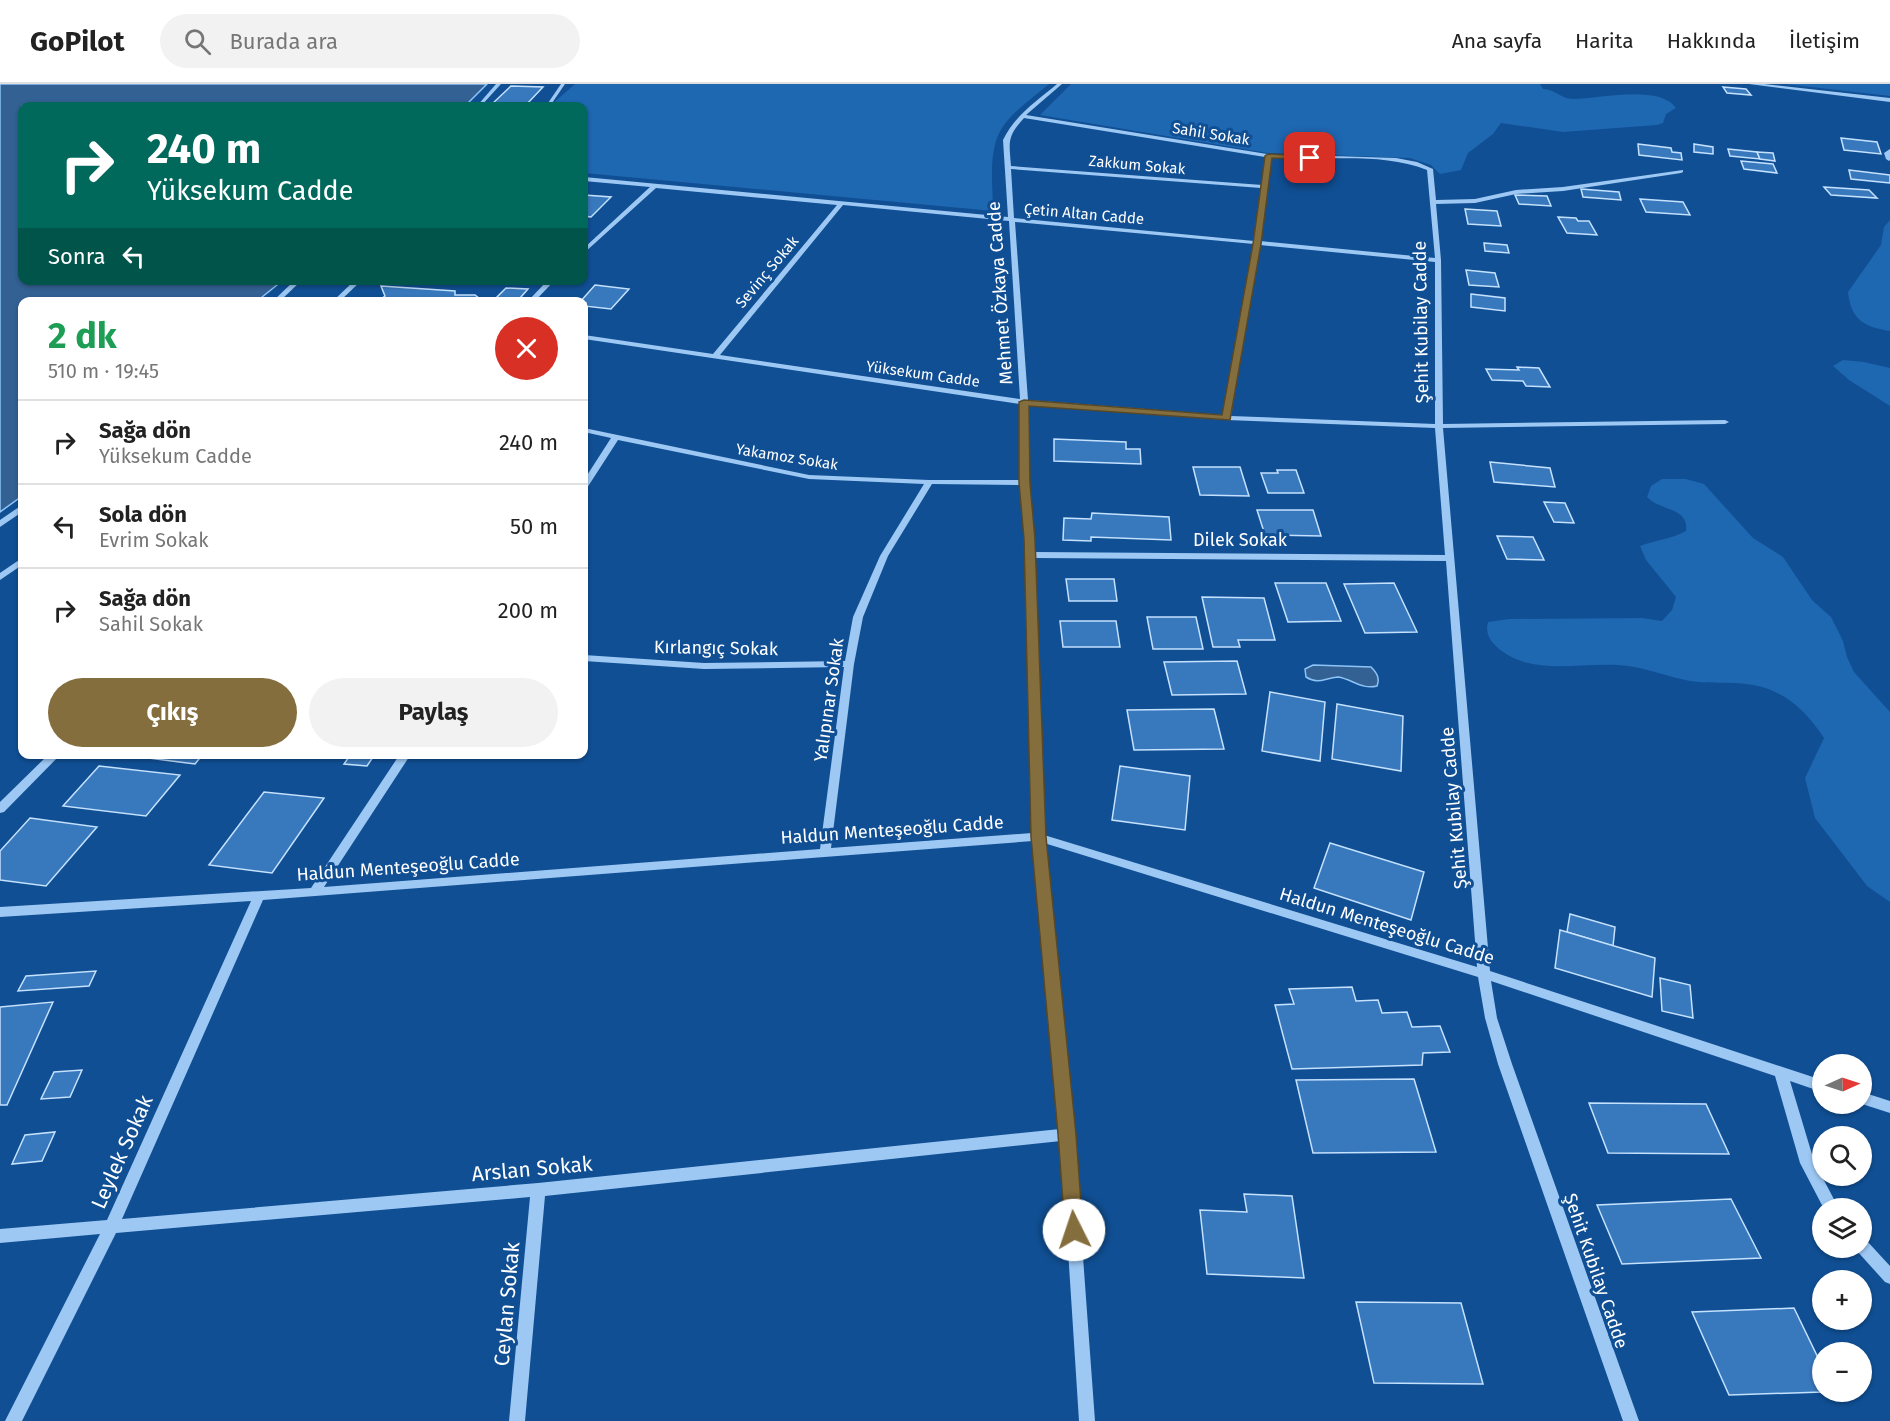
<!DOCTYPE html>
<html lang="tr">
<meta charset="utf-8">
<style>
:root{--surface:#fff;--page:#f2f2f2;--text:#222;--muted:#767676;--line:#e0e0e0;--accent:#856e3d}
body{margin:0;font-family:"Fira Sans",sans-serif;background:var(--page);color:var(--text);height:100vh;display:flex;flex-direction:column;font-size:22px;white-space:nowrap}
*{box-sizing:border-box;margin:0}
p{font-size:20px;color:var(--muted)}
.icon{flex:none;width:33px;height:33px;fill:none;stroke:currentColor;stroke-width:2;stroke-linecap:round;stroke-linejoin:round}
.map{position:relative;flex:1;overflow:hidden}
.drawer{position:absolute;left:18px;top:213px;width:570px;height:462px;display:flex;flex-direction:column;background:var(--surface);border-radius:12px;box-shadow:0 2px 4px #0004}
.drawer>*{flex:none}
.guide{position:absolute;left:18px;top:18px;width:570px;height:183px;border-radius:12px;box-shadow:0 2px 4px #0004;background:#00695c;color:#fff;overflow:hidden}
.needle{width:39px;rotate:87deg}
.controls{position:absolute;left:1812px;top:970px;display:grid;gap:12px}
.controls a{display:grid;place-items:center;width:60px;height:60px;border-radius:50%;background:var(--surface);box-shadow:0 2px 4px #0004;font-size:30px}
.pin{position:absolute;display:grid;place-items:center;width:51px;height:51px;color:#fff;margin:-26px;border-radius:12px;box-shadow:0 3px 9px #0006}
.me{position:absolute;width:66px;margin:-33px;rotate:356deg;stroke-linejoin:round;filter:drop-shadow(0 0 4px #0008)}
.turn{display:flex;align-items:center;gap:21px;height:126px;padding:0 30px;font-size:27px}
.turn .icon{width:78px;height:78px;stroke-width:2.5}
.turn b{display:block;font-size:42px;line-height:51px}
.then{display:flex;align-items:center;height:57px;padding:0 30px;background:#0003;gap:12px;font-size:22px}
.round{display:grid;place-items:center;flex:none;width:63px;height:63px;border-radius:32px;background:var(--page)}
.overview{display:flex;align-items:center;justify-content:space-between;height:102px;padding:0 30px}
h1{font-size:36px;font-weight:700;line-height:45px;color:#1e9e55}
.action{display:flex;gap:12px;margin-top:auto;padding:12px 30px}
.action a{flex:1;height:69px;border-radius:36px;background:var(--accent);color:#fff;font-size:24px;font-weight:700;line-height:69px;text-align:center}
.action a+a{background:var(--page);color:var(--text)}
ul{padding:0;list-style:none}
li{display:flex;align-items:center;gap:18px;height:84px;padding:0 30px;border-top:2px solid var(--line)}
li div{flex:1}
li b{display:block;font-size:22px}
li em{font-style:normal}
header{display:flex;align-items:center;gap:36px;box-sizing:border-box;height:84px;padding:0 30px;background:var(--surface);border-bottom:2px solid var(--line)}
header strong{font-size:28px}
nav{display:flex;gap:33px;margin-inline-start:auto;font-size:21px}
.search{width:420px;height:54px;background:var(--page);display:flex;align-items:center;gap:15px;box-sizing:border-box;padding:0 21px;border-radius:33px;color:var(--muted);font-size:22px}
.map>svg:first-child{display:block}
</style>
<header>
<strong>GoPilot</strong>
<div class="search"><svg class="icon" aria-label="search" viewBox="0 0 24 24"><circle cx="10" cy="10" r="6"/><path d="M15 15l6 6"/></svg>Burada ara</div>
<nav><a>Ana sayfa</a><a>Harita</a><a>Hakkında</a><a>İletişim</a></nav>
</header>
<div class="map">
<svg width="1890" height="1337" viewBox="0 0 1890 1337">
<rect width="100%" height="100%" fill="#104f94"/>
<g fill="#1e67b1">
<path d="M 575,0 L 1049,0 C 1034,13 1016,25 1004,41 C 987,64 993,100 993,127 L 584,89 L 584,22 L 550,22 Z"/>
<path d="M 1071,0 L 1540,0 L 1543,5 C 1555,5 1561,15 1573,15 C 1599,15 1659,0 1676,24 L 1666,30 L 1663,39 L 1657,41 L 1563,48 L 1501,39 L 1493,50 L 1468,69 L 1461,86 L 1440,90 L 1431,81 L 1410,74 L 1268,69 L 1040,31 Z"/>
<polygon points="1785,0 1890,0 1890,12"/>
<path d="M 1890,136 L 1890,247 C 1864,243 1851,236 1848,208 L 1881,161 L 1884,143 Z"/>
<polygon points="1843,276 1864,278 1890,284 1890,322 1849,296 1833,282"/>
<path d="M 1662,395 L 1686,395 L 1704,400 L 1753,454 L 1783,473 L 1812,516 L 1831,533 L 1843,557 L 1847,573 L 1854,588 L 1890,628 L 1890,818 L 1867,802 L 1815,734 L 1805,694 L 1824,654 C 1809,631 1790,611 1762,603 C 1739,596 1714,601 1690,597 C 1669,593 1649,585 1628,582 C 1585,576 1535,594 1499,565 C 1490,557 1485,550 1488,538 L 1509,535 L 1642,534 L 1662,537 L 1672,526 L 1676,513 L 1646,476 L 1640,462 C 1656,456 1671,455 1686,447 C 1689,423 1660,427 1647,413 L 1651,402 Z"/>
</g>
<g fill="#336193" stroke="#8ec3f7" stroke-width="1.5">
<polygon points="0,0 487,0 465,22 22,22 22,196 282,197 257,217 22,218 22,412 0,428"/>
<path d="M 1313,581 L 1371,583 C 1377,589 1380,594 1377,602 C 1362,606 1352,595 1338,593 C 1324,594 1319,601 1306,593 L 1305,585 Z"/>
</g>
<g fill="#3878bc" stroke="#c4e1fe" stroke-width="1.5">
<polygon points="511,2 543,3 526,21 493,19"/>
<polygon points="1723,3 1746,5 1751,11 1727,9"/>
<polygon points="1841,54 1877,58 1881,70 1844,66"/>
<polygon points="1638,60 1671,64 1672,68 1681,69 1682,76 1639,71"/>
<polygon points="1694,60 1713,63 1713,70 1694,68"/>
<polygon points="1728,65 1757,68 1760,75 1730,72"/>
<polygon points="1757,68 1773,69 1775,77 1760,75"/>
<polygon points="1741,77 1773,80 1777,89 1744,85"/>
<polygon points="1849,86 1890,91 1890,99 1851,95"/>
<polygon points="1824,103 1869,106 1877,114 1831,111"/>
<polygon points="1581,105 1619,108 1621,116 1583,113"/>
<polygon points="584,111 611,113 591,133 584,132"/>
<polygon points="1515,111 1547,112 1551,122 1519,120"/>
<polygon points="1640,115 1683,118 1690,131 1646,128"/>
<polygon points="1465,125 1497,127 1501,142 1468,140"/>
<polygon points="1558,133 1576,134 1578,137 1589,137 1597,151 1567,149"/>
<polygon points="1484,159 1507,161 1509,169 1485,167"/>
<polygon points="1466,186 1495,189 1499,203 1469,201"/>
<polygon points="595,201 629,205 611,225 584,222 586,219 580,218"/>
<polygon points="381,202 455,207 455,211 475,211 480,215 479,218 377,218 385,212"/>
<polygon points="506,204 528,205 520,214 510,218 492,218"/>
<polygon points="1471,210 1505,214 1505,227 1471,223"/>
<polygon points="1517,283 1539,284 1550,303 1526,302 1523,297 1492,296 1486,285 1519,286"/>
<polygon points="1054,355 1126,358 1126,365 1140,365 1141,380 1054,377"/>
<polygon points="1490,378 1550,384 1555,403 1494,398"/>
<polygon points="1193,383 1240,383 1249,412 1200,411"/>
<polygon points="1277,386 1296,386 1304,409 1268,409 1261,389 1278,389"/>
<polygon points="1544,418 1565,419 1574,439 1554,438"/>
<polygon points="1257,426 1313,426 1321,452 1265,451"/>
<polygon points="1092,429 1169,433 1171,456 1091,453 1091,457 1063,456 1064,434 1091,435"/>
<polygon points="1497,452 1533,453 1544,476 1507,475"/>
<polygon points="1066,495 1114,495 1117,517 1069,517"/>
<polygon points="1275,499 1326,499 1341,537 1288,538"/>
<polygon points="1394,499 1417,548 1365,549 1344,500"/>
<polygon points="1202,513 1264,514 1275,556 1238,556 1240,563 1213,563"/>
<polygon points="1147,533 1196,533 1203,565 1153,565"/>
<polygon points="1060,537 1116,537 1120,563 1063,563"/>
<polygon points="1237,577 1246,610 1172,611 1164,578"/>
<polygon points="1270,608 1325,618 1320,677 1262,667"/>
<polygon points="1337,620 1403,632 1401,687 1332,675"/>
<polygon points="1214,625 1224,665 1134,666 1127,626"/>
<polygon points="133,670 203,670 195,680 132,672"/>
<polygon points="351,670 375,670 367,682 344,680"/>
<polygon points="99,682 180,691 146,732 63,722"/>
<polygon points="1120,682 1190,692 1185,746 1112,736"/>
<polygon points="264,708 324,714 272,789 209,781"/>
<polygon points="30,734 97,743 46,802 0,796 0,767"/>
<polygon points="1330,759 1424,788 1411,836 1314,804"/>
<polygon points="1570,830 1615,843 1613,862 1567,848"/>
<polygon points="1560,846 1655,874 1652,913 1555,884"/>
<polygon points="96,887 89,902 18,907 26,892"/>
<polygon points="1660,894 1690,901 1693,934 1662,927"/>
<polygon points="1352,903 1356,917 1378,916 1382,929 1407,928 1412,943 1440,942 1450,968 1423,969 1422,981 1292,985 1275,921 1294,920 1289,905"/>
<polygon points="53,918 7,1021 0,1021 0,923"/>
<polygon points="82,986 70,1013 41,1015 54,988"/>
<polygon points="1414,995 1436,1068 1313,1069 1296,996"/>
<polygon points="1589,1019 1706,1020 1729,1070 1608,1069"/>
<polygon points="55,1048 42,1077 12,1080 25,1051"/>
<polygon points="1244,1110 1292,1112 1304,1194 1207,1190 1200,1126 1247,1128"/>
<polygon points="1731,1115 1761,1174 1622,1180 1597,1121"/>
<polygon points="1356,1218 1461,1219 1483,1300 1374,1299"/>
<polygon points="1794,1224 1822,1282 1822,1308 1729,1311 1692,1228"/>
</g>
<g fill="none" stroke-linecap="round" stroke-linejoin="round">
<g fill="#9dc8f4" fill-rule="evenodd">
<polygon points="496,0 501,0 481,22 477,22"/>
<polygon points="561,0 565,0 550,22 546,22"/>
<path d="M 1057,0 L 1062,0 L 1026,31 L 1267,70 L 1396,74 L 1417,78 L 1433,85 L 1436,116 L 1475,115 L 1516,106 L 1563,103 L 1683,86 L 1683,88 L 1681,89 L 1563,107 L 1516,110 L 1475,119 L 1436,120 L 1441,176 L 1443,340 L 1725,336 L 1729,338 L 1725,340 L 1443,344 L 1490,887 L 1822,996 L 1822,1008 L 1790,997 L 1814,1077 L 1839,1125 L 1824,1125 L 1800,1079 L 1775,992 L 1491,897 L 1497,934 L 1512,980 L 1639,1337 L 1623,1337 L 1498,980 L 1485,934 L 1478,893 L 1044,759 L 1074,1050 L 1095,1337 L 1079,1337 L 1061,1057 L 545,1112 L 525,1337 L 509,1337 L 530,1113 L 116,1149 L 22,1337 L 5,1337 L 100,1150 L 0,1159 L 0,1145 L 107,1136 L 251,817 L 0,833 L 0,823 L 311,804 L 400,670 L 411,670 L 324,803 L 820,765 L 844,583 L 704,585 L 584,577 L 584,571 L 704,579 L 845,577 L 853,533 L 880,472 L 924,400 L 809,395 L 618,356 L 587,404 L 584,404 L 584,396 L 611,354 L 584,348 L 584,344 L 809,391 L 929,396 L 1021,396 L 1020,320 L 584,255 L 584,251 L 713,270 L 837,121 L 656,104 L 584,169 L 584,164 L 650,103 L 584,97 L 584,93 L 1008,133 L 1003,56 C 1015,31 1037,17 1057,0 ZM 1024,34 L 1265,73 L 1262,101 L 1011,82 C 1009,57 1007,53 1024,34 ZM 1271,74 C 1322,78 1378,67 1427,86 L 1435,174 L 1260,157 ZM 1011,85 L 1261,104 L 1254,157 L 1014,134 ZM 843,121 L 1009,137 L 1020,315 L 720,271 ZM 1015,138 L 1254,160 L 1224,331 L 1028,316 ZM 1260,161 L 1435,178 L 1435,340 L 1231,332 ZM 1028,321 L 1227,336 L 1435,344 L 1445,471 L 1035,468 L 1029,399 ZM 932,400 L 1021,401 L 1026,455 L 1032,749 L 831,764 L 854,580 L 863,533 L 888,472 ZM 1035,474 L 1446,477 L 1477,883 L 1044,751 ZM 1033,757 L 1060,1045 L 538,1099 L 122,1135 L 263,816 Z"/>
<polygon points="1749,0 1764,0 1890,14 1890,18"/>
<polygon points="1890,65 1890,76 1889,77 1886,75 1884,69"/>
<polygon points="295,196 302,196 279,218 272,218"/>
<polygon points="355,196 362,196 339,218 332,218"/>
<polygon points="548,196 555,196 534,218 527,218"/>
<polygon points="19,423 22,423 22,428 0,443 0,436"/>
<polygon points="22,474 22,481 0,496 0,489"/>
<polygon points="49,670 61,670 4,728 0,729 0,718"/>
<polygon points="1862,1008 1890,1017 1890,1029 1862,1020"/>
<polygon points="1862,1155 1867,1157 1890,1182 1890,1200 1885,1198 1857,1167 1856,1164 1862,1164"/>
</g>
</g>
<polygon fill="#856e3d" stroke="#564828" stroke-width="1.5" points="1268,70 1310,72 1314,74 1310,76 1272,74 1261,160 1230,336 1029,322 1030,399 1035,455 1046,753 1076,1050 1083,1146 1081,1152 1074,1155 1067,1152 1065,1146 1058,1050 1031,753 1024,455 1019,399 1019,318 1024,316 1222,331 1253,160 1265,72"/>
<g text-anchor="middle" stroke-width="6" stroke-linejoin="round" paint-order="stroke">
<g font-size="15" fill="#fff" stroke="#104f94">
<text transform="translate(1211 50) rotate(9)" y="5">Sahil Sokak</text>
<text transform="translate(1137 81) rotate(5)" y="5">Zakkum Sokak</text>
<text transform="translate(1084 130) rotate(5)" y="5">Çetin Altan Cadde</text>
<text transform="translate(767 188) rotate(-50)" y="5">Sevinç Sokak</text>
<text transform="translate(923 290) rotate(8)" y="5">Yüksekum Cadde</text>
<text transform="translate(787 373) rotate(9)" y="5">Yakamoz Sokak</text>
</g>
<g font-size="18" fill="#fff" stroke="#104f94">
<text transform="translate(1000 209) rotate(-94)" y="6">Mehmet Özkaya Cadde</text>
<text transform="translate(1421 238) rotate(-91)" y="6">Şehit Kubilay Cadde</text>
<text x="1240" y="462">Dilek Sokak</text>
<text transform="translate(716 564) rotate(1)" y="6">Kırlangıç Sokak</text>
<text transform="translate(829 616) rotate(-82)" y="6">Yalıpınar Sokak</text>
<text transform="translate(1454 724) rotate(-95)" y="6">Şehit Kubilay Cadde</text>
<text transform="translate(892 746) rotate(-4)" y="6">Haldun Menteşeoğlu Cadde</text>
<text transform="translate(408 783) rotate(-4)" y="6">Haldun Menteşeoğlu Cadde</text>
<text transform="translate(1387 842) rotate(17)" y="6">Haldun Menteşeoğlu Cadde</text>
<text transform="translate(1596 1187) rotate(71)" y="6">Şehit Kubilay Cadde</text>
</g>
<g font-size="21" fill="#fff" stroke="#104f94">
<text transform="translate(122 1068) rotate(-66)" y="7">Leylek Sokak</text>
<text transform="translate(532 1085) rotate(-5)" y="7">Arslan Sokak</text>
<text transform="translate(507 1220) rotate(-85)" y="7">Ceylan Sokak</text>
</g>
</g>
</svg>
<div class="controls">
<a><svg class="needle" viewBox="-14 -14 28 28"><path d="M0-13l5 13h-10z" fill="#e53935"/><path d="M0 13l5-13h-10z" fill="#767676"/></svg></a>
<a><svg class="icon" aria-label="search" viewBox="0 0 24 24"><circle cx="10" cy="10" r="6"/><path d="M15 15l6 6"/></svg></a>
<a><svg class="icon" aria-label="layers" viewBox="0 0 24 24"><path d="M12 4l9 5-9 5-9-5zM3 14l9 5 9-5"/></svg></a>
<a>+</a>
<a>−</a>
</div>
<div class="pin" style="left:1310px;top:74px;background:#d93025"><svg class="icon" aria-label="arrive" viewBox="0 0 24 24"><path d="M6 21V4h12l-3 4 3 4H6"/></svg></div>
<svg class="me" style="left:1074px;top:1146px" viewBox="-20 -20 40 40"><circle r="19" fill="#fff"/><path d="M0-13L10 11 0 6-10 11z" fill="#856e3d"/></svg>
<div class="guide">
<div class="turn"><svg class="icon" aria-label="right" viewBox="0 0 24 24"><path d="M7 20v-9h11M14 6l5 5-5 5"/></svg><div><b>240 m</b>Yüksekum Cadde</div></div>
<div class="then">Sonra<svg class="icon" aria-label="left" viewBox="0 0 24 24"><path d="M17 20v-9H6M10 6l-5 5 5 5"/></svg></div>
</div>
<section class="drawer">
<div class="overview"><div><h1>2 dk</h1><p>510 m · 19:45</p></div><a class="round" style="background:#d93025;color:#fff"><svg class="icon" aria-label="close" viewBox="0 0 24 24"><path d="M6 6l12 12M18 6L6 18"/></svg></a></div>
<ul>
<li><svg class="icon" aria-label="right" viewBox="0 0 24 24"><path d="M7 20v-9h11M14 6l5 5-5 5"/></svg><div><b>Sağa dön</b><p>Yüksekum Cadde</p></div><em>240 m</em></li>
<li><svg class="icon" aria-label="left" viewBox="0 0 24 24"><path d="M17 20v-9H6M10 6l-5 5 5 5"/></svg><div><b>Sola dön</b><p>Evrim Sokak</p></div><em>50 m</em></li>
<li><svg class="icon" aria-label="right" viewBox="0 0 24 24"><path d="M7 20v-9h11M14 6l5 5-5 5"/></svg><div><b>Sağa dön</b><p>Sahil Sokak</p></div><em>200 m</em></li>
</ul>
<div class="action"><a>Çıkış</a><a>Paylaş</a></div>
</section>
</div>
